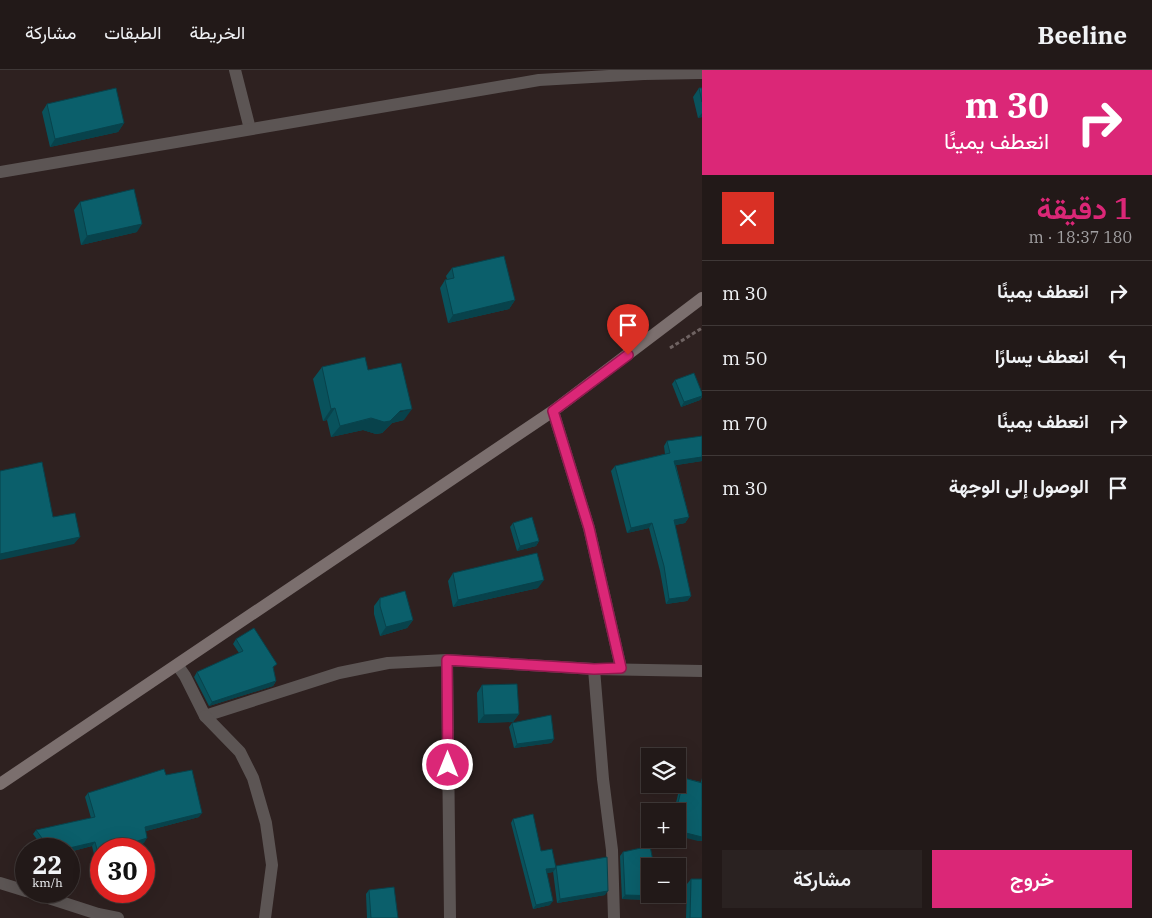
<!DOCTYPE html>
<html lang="ar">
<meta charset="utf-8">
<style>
:root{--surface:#221918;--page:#2a2221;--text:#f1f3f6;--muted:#a2a0a2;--line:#3f3837;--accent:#db2777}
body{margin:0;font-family:"IBM Plex Serif",Vazirmatn,serif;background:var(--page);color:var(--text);direction:rtl;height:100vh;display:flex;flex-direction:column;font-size:19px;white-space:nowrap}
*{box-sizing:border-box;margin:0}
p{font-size:16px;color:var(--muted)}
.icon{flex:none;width:28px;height:28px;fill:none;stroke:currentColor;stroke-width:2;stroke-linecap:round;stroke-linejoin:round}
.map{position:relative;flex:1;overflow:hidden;direction:ltr}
.drawer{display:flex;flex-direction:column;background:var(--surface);width:450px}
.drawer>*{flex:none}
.hud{background:#db2777;color:#fff;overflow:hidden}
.buttons{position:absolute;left:641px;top:678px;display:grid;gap:10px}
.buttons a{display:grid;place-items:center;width:45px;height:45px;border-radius:0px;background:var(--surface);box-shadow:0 5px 20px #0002,0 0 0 1px var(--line);font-size:25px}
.speed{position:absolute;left:15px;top:768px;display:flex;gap:10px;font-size:25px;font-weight:700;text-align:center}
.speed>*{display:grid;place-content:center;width:65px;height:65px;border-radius:50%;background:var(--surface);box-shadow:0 5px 20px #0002,0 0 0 1px var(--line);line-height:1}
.speed small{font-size:12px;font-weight:400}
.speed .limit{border:8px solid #d22;background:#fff;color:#111}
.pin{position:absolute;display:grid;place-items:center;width:42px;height:42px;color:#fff;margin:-51px -21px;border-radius:50% 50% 50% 0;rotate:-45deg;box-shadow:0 0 5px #0007}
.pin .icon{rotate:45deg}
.me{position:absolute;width:55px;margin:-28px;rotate:0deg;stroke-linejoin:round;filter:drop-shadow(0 0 4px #0008)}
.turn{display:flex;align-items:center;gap:18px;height:105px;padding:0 20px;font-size:22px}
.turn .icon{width:65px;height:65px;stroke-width:2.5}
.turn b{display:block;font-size:35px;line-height:42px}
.round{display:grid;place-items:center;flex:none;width:52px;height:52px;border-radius:0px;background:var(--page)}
.overview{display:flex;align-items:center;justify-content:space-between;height:85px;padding:0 20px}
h1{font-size:30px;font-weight:600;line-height:38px;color:var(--accent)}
.cta{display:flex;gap:10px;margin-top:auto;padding:10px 20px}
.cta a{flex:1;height:58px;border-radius:0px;background:var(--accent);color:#fff;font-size:20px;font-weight:600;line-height:58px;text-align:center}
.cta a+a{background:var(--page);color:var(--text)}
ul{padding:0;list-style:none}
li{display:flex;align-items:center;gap:15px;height:65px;padding:0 20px;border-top:1px solid var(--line)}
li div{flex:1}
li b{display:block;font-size:19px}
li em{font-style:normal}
header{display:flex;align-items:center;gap:30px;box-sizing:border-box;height:70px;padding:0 25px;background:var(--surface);border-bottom:1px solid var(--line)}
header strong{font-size:24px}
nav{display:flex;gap:28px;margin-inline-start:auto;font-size:18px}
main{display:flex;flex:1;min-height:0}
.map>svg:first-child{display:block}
</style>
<header>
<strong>Beeline</strong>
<nav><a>الخريطة</a><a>الطبقات</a><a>مشاركة</a></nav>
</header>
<main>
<section class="drawer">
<div class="hud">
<div class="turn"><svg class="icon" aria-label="right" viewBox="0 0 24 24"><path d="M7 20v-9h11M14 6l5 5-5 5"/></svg><div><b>30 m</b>انعطف يمينًا</div></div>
</div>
<div class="overview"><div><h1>1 دقيقة</h1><p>180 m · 18:37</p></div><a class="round" style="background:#d93025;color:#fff"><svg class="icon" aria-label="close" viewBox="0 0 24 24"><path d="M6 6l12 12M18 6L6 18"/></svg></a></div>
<ul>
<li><svg class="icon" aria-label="right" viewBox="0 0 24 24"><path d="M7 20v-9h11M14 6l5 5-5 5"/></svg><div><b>انعطف يمينًا</b></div><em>30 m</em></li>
<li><svg class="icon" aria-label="left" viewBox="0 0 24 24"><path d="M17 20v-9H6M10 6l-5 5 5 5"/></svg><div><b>انعطف يسارًا</b></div><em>50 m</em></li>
<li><svg class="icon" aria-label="right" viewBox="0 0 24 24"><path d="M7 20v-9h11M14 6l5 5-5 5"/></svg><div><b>انعطف يمينًا</b></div><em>70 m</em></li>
<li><svg class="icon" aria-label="arrive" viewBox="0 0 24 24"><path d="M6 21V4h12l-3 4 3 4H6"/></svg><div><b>الوصول إلى الوجهة</b></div><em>30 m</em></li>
</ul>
<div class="cta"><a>خروج</a><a>مشاركة</a></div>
</section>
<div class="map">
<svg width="702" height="848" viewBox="0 0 702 848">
<rect width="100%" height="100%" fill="#2e2120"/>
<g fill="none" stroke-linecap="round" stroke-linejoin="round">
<polyline stroke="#6f6362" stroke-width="3" stroke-dasharray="4 2.5" stroke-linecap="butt" points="670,278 702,258"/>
<g stroke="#5c5554" stroke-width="12">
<polyline points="235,0 250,59"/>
<polyline points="0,102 539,10 644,4 702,3"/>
<polyline points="553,341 589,458 621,598"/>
<polyline points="447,590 450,848"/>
<polyline points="178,596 185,606 205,646 339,603 388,593 447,590 594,599 702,601"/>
<polyline points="594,599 603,709 612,780 614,848"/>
<polyline points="205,646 240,682 253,708 266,753 272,795 265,848"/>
<polyline points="0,813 26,821"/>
<polyline points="27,821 98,844 118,848"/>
</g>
<polyline stroke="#7b6f6e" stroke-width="12" points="0,714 553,341 702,228"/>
</g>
<g fill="#09525c">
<polygon points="699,18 702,18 702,47 698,48 693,27"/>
<polygon points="47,34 124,53 118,62 50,77 42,42"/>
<polygon points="80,132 137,162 81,175 74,140"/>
<polygon points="452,198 515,230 509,239 448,253 440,218 445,210 447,209 446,206"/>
<polygon points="322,297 404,350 392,353 382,363 376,364 363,360 331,367 327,350 323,351 313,309"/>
<polygon points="675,310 702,323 702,327 700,330 681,337 672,314"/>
<polygon points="667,371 702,391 676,395 689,447 685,453 675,455 691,526 687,531 666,534 660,501 649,458 627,463 611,401 615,396 665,384 664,376"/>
<polygon points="513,453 539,471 536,476 517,481 510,457"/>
<polygon points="453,503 538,518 453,537 448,511"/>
<polygon points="380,528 413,550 407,558 380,566 374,544 374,536"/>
<polygon points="236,569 274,599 273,599 276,611 273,616 209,636 194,607 197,602 239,583 233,574"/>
<polygon points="482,615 519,644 513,652 478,653 477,623"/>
<polygon points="512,653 554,669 551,673 514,678 509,657"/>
<polygon points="166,705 199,747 146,761 144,773 124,779 101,779 101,786 95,788 92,776 69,782 69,779 44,779 33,764 36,760 91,748 85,727 88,723"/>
<polygon points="684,708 701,712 702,708 702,771 698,771 678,741 674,741 681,712"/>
<polygon points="513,749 556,797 556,796 605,825 557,833 553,801 553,802 546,803 550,835 533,839 511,753"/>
<polygon points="623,782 656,830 622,829 620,786"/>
<polygon points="691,809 702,848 686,848 687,814"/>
<polygon points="369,820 398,848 367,848 366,824"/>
</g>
<g fill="#08424b">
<polygon points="702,43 702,47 698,48"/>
<polygon points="124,53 118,62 50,77 55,69"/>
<polygon points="142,154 137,162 81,175 87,166"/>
<polygon points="515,230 509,239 448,253 453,245"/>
<polygon points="702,326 700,330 681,337 684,332"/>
<polygon points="335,338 327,350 323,351 331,339"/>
<polygon points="412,339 404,350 392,353 382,363 376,364 363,360 331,367 340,356"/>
<polygon points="702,387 702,391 671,396 674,391"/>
<polygon points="689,447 685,453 670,456 674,450"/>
<polygon points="652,453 649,458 627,463 631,458"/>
<polygon points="80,467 74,474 0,490 0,484"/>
<polygon points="539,471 536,476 517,481 520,476"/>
<polygon points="544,510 538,518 453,537 458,530"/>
<polygon points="691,526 687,531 666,534 669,529"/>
<polygon points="413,550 407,558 380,566 386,557"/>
<polygon points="276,611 273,616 209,636 212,632"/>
<polygon points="519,644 513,652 478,653 484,645"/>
<polygon points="554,669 551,673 514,678 517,674"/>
<polygon points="202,743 199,747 142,762 145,757"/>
<polygon points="678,761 702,767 702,771 698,771 678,766"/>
<polygon points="147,768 144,773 124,779 113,779"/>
<polygon points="95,772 92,776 69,782 69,779 65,779"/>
<polygon points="101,782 101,786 95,788 98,783"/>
<polygon points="556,798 553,802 543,804 546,799"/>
<polygon points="608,821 605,825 557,833 560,829"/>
<polygon points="625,825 659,826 656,830 622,829"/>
<polygon points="553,831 550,835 533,839 536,835"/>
</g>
<g fill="#0b5f6b" stroke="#08424b">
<polygon points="116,18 124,53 55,69 47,34"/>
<polygon points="699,18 702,18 702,32"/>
<polygon points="134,119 142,154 87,166 80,132"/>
<polygon points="504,186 515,230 453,245 445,210 454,208 452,198"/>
<polygon points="365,287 368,300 401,293 412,339 400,341 390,351 384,352 371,348 340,356 335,338 331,339 322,297"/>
<polygon points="694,303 702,323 702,326 684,332 675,310"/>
<polygon points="702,366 702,387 674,391 689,447 674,450 691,526 669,529 664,496 652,453 631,458 615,396 670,383 667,371"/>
<polygon points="42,392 53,447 75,443 80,467 0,484 0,401"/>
<polygon points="532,447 539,471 520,476 513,453"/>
<polygon points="537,483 544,510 458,530 453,503"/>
<polygon points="405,521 413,550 386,557 380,536 380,528"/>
<polygon points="254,558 277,594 273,597 276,611 212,632 197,602 243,581 236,569"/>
<polygon points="517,614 519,644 484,645 482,615"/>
<polygon points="551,645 554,669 517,674 512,653"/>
<polygon points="164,699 166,705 192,700 202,743 145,757 147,768 113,779 101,779 101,782 98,783 95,772 65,779 50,779 36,760 95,747 88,723"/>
<polygon points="684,708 702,713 702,767 678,761 678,741 676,741"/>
<polygon points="533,744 541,781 552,779 556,798 546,799 553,831 536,835 513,749"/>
<polygon points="650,776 654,796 650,796 650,824 659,824 659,826 625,825 623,782"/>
<polygon points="607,787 608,821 560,829 556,796"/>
<polygon points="691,809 702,809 702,848 690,848"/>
<polygon points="394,817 398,848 371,848 369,820"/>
</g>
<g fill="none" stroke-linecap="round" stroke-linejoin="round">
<g stroke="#8e194d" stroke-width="12">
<polyline id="route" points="448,695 447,590 594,599 621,598 589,458 553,341 628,285"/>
</g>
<use href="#route" stroke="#db2777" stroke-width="9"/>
</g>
</svg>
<div class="buttons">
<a><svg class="icon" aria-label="layers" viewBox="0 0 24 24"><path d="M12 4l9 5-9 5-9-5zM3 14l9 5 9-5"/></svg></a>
<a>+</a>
<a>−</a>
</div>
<div class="speed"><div>22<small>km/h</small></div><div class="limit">30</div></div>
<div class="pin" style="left:628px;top:285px;background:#d93025"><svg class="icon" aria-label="arrive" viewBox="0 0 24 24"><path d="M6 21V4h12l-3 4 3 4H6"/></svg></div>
<svg class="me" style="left:448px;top:695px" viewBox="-20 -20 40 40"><circle r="17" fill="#db2777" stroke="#fff" stroke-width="3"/><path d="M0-11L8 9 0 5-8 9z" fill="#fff"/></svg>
</div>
</main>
